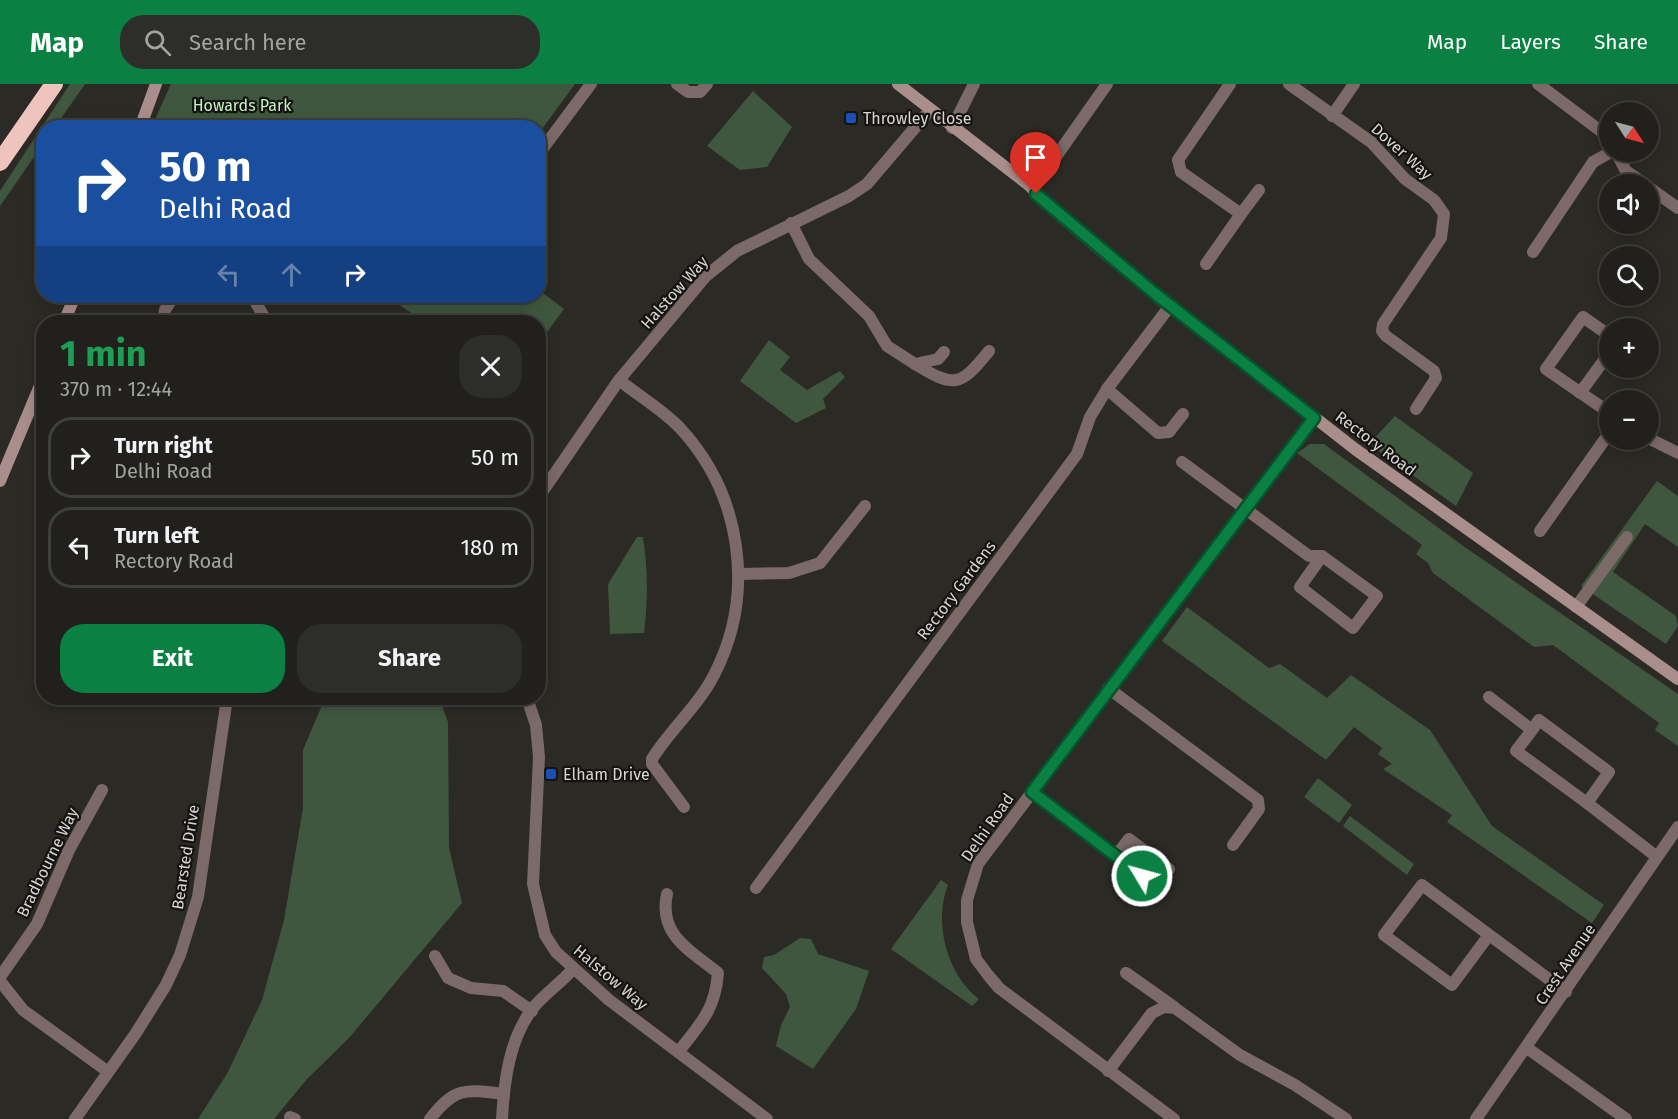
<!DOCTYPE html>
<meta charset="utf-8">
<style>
:root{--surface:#21201c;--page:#2d2d29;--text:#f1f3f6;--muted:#a2a3a3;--line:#3e3e3b;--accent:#0b8043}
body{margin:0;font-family:"Fira Sans",sans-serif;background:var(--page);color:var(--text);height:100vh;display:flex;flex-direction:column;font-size:22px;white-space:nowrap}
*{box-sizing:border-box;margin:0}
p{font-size:20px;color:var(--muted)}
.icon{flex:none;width:33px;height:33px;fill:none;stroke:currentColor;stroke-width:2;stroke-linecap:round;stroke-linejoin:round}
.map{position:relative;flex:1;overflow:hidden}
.details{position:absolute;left:36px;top:231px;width:510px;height:390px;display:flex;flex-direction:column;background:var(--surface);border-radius:24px;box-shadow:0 3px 15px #0003,0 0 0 2px var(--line)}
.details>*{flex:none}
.hud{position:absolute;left:36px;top:36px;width:510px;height:183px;border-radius:24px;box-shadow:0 3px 15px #0003,0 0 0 2px var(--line);background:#1a4fa0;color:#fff;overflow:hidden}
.needle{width:39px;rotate:126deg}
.tools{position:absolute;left:1599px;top:18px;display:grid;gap:12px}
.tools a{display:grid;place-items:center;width:60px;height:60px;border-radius:50%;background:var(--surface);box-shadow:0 3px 15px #0003,0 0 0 2px var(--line);font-size:30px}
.pin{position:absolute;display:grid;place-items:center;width:51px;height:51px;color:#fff;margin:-62px -26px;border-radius:50% 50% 50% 0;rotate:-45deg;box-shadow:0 0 6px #0007}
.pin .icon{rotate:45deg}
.me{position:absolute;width:66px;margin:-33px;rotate:307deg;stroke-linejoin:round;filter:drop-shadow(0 0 4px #0008)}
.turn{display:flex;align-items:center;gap:21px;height:126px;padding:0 24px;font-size:27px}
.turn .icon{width:78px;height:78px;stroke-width:2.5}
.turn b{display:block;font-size:42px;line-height:51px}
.lanes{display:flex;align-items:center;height:57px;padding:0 24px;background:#0003;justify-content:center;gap:30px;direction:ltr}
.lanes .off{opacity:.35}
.round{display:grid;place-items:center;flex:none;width:63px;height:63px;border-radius:24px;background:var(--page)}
.summary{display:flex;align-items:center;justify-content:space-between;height:102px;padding:0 24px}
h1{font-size:36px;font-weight:700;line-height:45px;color:#1e9e55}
.action{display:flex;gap:12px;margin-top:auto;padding:12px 24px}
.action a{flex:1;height:69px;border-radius:24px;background:var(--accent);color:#fff;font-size:24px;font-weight:700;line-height:69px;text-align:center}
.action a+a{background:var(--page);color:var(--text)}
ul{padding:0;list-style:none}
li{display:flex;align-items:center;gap:18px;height:81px;margin:0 12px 9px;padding:0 12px;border:3px solid var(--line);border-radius:24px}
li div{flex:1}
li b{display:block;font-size:22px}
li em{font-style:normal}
header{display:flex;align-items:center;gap:36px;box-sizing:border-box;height:84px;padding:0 30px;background:var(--accent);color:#fff}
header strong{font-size:28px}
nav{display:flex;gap:33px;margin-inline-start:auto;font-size:21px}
.search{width:420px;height:54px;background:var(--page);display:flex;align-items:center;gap:15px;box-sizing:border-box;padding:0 21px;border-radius:24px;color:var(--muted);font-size:22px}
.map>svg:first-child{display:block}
</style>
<header>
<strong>Map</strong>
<div class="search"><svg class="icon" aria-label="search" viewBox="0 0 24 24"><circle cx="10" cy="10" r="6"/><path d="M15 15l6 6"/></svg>Search here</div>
<nav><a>Map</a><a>Layers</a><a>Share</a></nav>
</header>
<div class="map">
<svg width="1678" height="1035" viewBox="0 0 1678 1035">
<rect width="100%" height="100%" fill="#2c2a25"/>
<g fill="#40573f">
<polygon points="70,0 85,0 55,43 44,44 43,60 0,122 0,107"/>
<polygon points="171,0 575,0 539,49 538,44 158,43 153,40"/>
<polygon points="753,7 792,43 767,83 740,86 707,62"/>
<polygon points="539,206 564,225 539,259 538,238 424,238 387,212 538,212"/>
<polygon points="769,256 790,273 780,286 807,306 840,287 845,293 823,315 826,324 796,339 740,297"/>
<polygon points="1395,332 1473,389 1456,422 1369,360"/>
<polygon points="1310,360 1324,360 1466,464 1678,610 1678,662 1655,646 1659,639 1553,561 1534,563 1433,489 1428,479 1416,470 1422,461 1297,369"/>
<polygon points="1657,397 1678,412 1678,463 1645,440 1613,488 1676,532 1678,542 1666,560 1581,502"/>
<path d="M 637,453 L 643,453 C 648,487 648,516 644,549 L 610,550 L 608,500 Z"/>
<polygon points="1187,523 1269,584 1280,580 1327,614 1351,591 1430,646 1492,742 1604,821 1592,839 1447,738 1452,731 1383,685 1392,680 1378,670 1382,664 1354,643 1326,676 1162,557"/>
<polygon points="325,614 439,614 448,638 449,764 462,819 349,954 307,995 274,1035 198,1035 228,988 262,916 284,836 303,724 303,666"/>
<polygon points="1318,694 1352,721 1339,739 1304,713"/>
<polygon points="1350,732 1414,780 1407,791 1343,742"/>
<path d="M 941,796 L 948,801 C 933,838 947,891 979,915 L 972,922 L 891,865 Z"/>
<polygon points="800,854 811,855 818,870 869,887 856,925 813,985 776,962 781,941 790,923 786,910 762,884 764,873 774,871"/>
</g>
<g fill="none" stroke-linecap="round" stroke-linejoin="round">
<g stroke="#7c6a68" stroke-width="12">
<polyline points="677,0 688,8 700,8 707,0"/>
<polyline points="1289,0 1371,58 1405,95 1434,116 1444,130 1441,154 1383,240 1382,247 1386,252 1434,287 1436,294 1416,325"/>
<polyline points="1538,0 1610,54"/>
<polyline points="1332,32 1354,0"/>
<polyline points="952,44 974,0"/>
<polyline points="1616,68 1626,87 1645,100"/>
<polyline points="538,71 591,0"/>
<polyline points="1030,102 1048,84 1107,0"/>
<polyline points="1648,103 1678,124"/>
<polyline points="1241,130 1259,106"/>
<polyline points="791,139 809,175 869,232 887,262 915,280 938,275 944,268"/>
<polyline points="1533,168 1593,78 1611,68"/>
<polyline points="1206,180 1241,130 1181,88 1178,76 1230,0"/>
<polyline points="252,212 267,238"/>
<polyline points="163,238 165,226 174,212"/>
<polyline points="1610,252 1583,233 1546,285 1610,329"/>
<path d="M 915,280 C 954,304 960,303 989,267"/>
<path d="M 619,296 C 639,312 663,326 680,344 C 742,411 756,510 714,591 C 699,621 670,646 652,675 L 652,680 L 684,723"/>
<polyline points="1107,305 1158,349 1169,348 1183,330"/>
<polyline points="1580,309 1610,268"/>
<polyline points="1648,354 1678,369"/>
<polyline points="1182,378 1309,472 1322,472 1377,512 1353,544 1300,503 1322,472"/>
<polyline points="538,414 619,296 706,192 737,167 849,112 867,100 930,26"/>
<polyline points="1540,447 1610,348"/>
<polyline points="740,490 789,489 820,479 865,422"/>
<polyline points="1576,523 1627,453"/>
<polyline points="1108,604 1258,716 1259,725 1233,761"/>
<polyline points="1489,613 1532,646 1539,636 1609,688 1587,719 1516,667 1532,646"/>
<polyline points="527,614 536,641 539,673 533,800 545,851 556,868 609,916 767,1035"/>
<polyline points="1032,708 1156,802 1169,785 1129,755 1116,772"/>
<polyline points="1587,719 1657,773"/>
<polyline points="756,804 1077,370 1090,333 1107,305 1170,222"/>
<path d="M 667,810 C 658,851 690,866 718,889 C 715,926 701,939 679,967"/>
<polyline points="1489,851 1452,901 1384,851 1422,801 1566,908"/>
<polyline points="435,872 448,894 471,904 503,907 532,927"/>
<polyline points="1126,889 1174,923"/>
<polyline points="0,893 37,840 69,766 102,706"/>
<polyline points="0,897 23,926 107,987"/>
<polyline points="1527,964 1626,1035"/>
<polyline points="1108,987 1152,929 1164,923 1175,924 1240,971 1295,1001 1346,1035"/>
<polyline points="290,1033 295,1035"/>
<polyline points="75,1035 136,949 166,901 180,871 198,813 227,614"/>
<path d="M 430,1035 C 455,1003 465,1005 504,1010"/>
<path d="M 502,1035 C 504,998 509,955 533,924 C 544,910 561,899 573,885"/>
<polyline points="1174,1035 999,904 988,891 976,875 967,838 967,816 978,780 1314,334"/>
<polyline points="1476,1035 1678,743"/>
</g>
<g stroke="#aa8e8b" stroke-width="12">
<polyline points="898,0 1030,102 1044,118 1103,168 1355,365 1678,595"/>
<polyline points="140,44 156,0"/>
<polyline points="64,238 75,212"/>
<polyline points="0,397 44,292"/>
</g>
<polyline stroke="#efc3be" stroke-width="18" points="0,78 54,0"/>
</g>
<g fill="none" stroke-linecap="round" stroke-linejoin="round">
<g stroke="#07532c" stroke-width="15">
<polyline id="route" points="1036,110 1153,208 1314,334 1032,708 1142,792"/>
</g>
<use href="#route" stroke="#0b8043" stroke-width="10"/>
</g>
<g fill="#1a4fb4" stroke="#141311" stroke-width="2">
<rect x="845" y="28" width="12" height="12" rx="3"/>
<rect x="545" y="684" width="12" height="12" rx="3"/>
</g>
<g text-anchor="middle" stroke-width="4.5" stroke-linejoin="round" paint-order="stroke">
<g font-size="16" fill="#c5f3c3" stroke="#141311">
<text x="242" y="27">Howards Park</text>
</g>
<g font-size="16" fill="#d8d6d3" stroke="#141311" text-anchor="start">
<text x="863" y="40">Throwley Close</text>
<text x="563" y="696">Elham Drive</text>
</g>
<g font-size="16" fill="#d8d6d3" stroke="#141311">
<text transform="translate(1402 67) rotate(42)" y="6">Dover Way</text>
<text transform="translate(674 208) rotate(-48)" y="6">Halstow Way</text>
<text transform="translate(1376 359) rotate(37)" y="6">Rectory Road</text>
<text transform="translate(956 506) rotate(-53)" y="6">Rectory Gardens</text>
<text transform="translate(987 743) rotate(-55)" y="6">Delhi Road</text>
<text transform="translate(185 773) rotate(-81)" y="6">Bearsted Drive</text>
<text transform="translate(47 778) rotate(-64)" y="6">Bradbourne Way</text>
<text transform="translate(1565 880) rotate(-56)" y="6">Crest Avenue</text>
<text transform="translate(611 893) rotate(40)" y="6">Halstow Way</text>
</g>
</g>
</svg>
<div class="tools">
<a><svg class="needle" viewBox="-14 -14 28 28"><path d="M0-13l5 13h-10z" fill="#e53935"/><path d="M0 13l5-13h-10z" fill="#a2a3a3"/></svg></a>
<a><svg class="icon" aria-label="sound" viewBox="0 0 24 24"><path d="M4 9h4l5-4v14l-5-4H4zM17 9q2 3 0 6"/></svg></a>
<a><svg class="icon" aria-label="search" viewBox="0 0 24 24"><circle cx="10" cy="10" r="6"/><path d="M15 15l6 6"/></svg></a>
<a>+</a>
<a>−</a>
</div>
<div class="pin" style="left:1036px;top:110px;background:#d93025"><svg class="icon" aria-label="arrive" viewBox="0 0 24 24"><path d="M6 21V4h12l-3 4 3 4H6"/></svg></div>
<svg class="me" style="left:1142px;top:792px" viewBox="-20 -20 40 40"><circle r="17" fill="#0b8043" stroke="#fff" stroke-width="3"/><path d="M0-11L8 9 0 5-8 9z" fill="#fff"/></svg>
<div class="hud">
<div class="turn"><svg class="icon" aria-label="right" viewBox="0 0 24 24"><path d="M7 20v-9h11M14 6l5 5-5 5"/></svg><div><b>50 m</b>Delhi Road</div></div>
<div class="lanes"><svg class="icon off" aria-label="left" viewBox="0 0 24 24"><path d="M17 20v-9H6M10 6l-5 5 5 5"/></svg><svg class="icon off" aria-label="ahead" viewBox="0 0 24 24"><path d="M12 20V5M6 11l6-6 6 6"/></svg><svg class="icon" aria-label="right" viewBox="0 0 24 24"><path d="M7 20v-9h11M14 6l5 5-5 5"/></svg></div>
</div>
<section class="details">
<div class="summary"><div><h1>1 min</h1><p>370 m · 12:44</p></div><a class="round"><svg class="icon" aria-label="close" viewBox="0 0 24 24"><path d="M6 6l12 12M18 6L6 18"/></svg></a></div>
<ul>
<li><svg class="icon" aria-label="right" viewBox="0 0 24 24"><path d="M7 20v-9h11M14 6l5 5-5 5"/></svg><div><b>Turn right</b><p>Delhi Road</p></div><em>50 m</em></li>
<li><svg class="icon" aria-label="left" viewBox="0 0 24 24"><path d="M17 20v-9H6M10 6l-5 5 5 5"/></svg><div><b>Turn left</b><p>Rectory Road</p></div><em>180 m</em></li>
</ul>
<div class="action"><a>Exit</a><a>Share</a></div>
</section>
</div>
